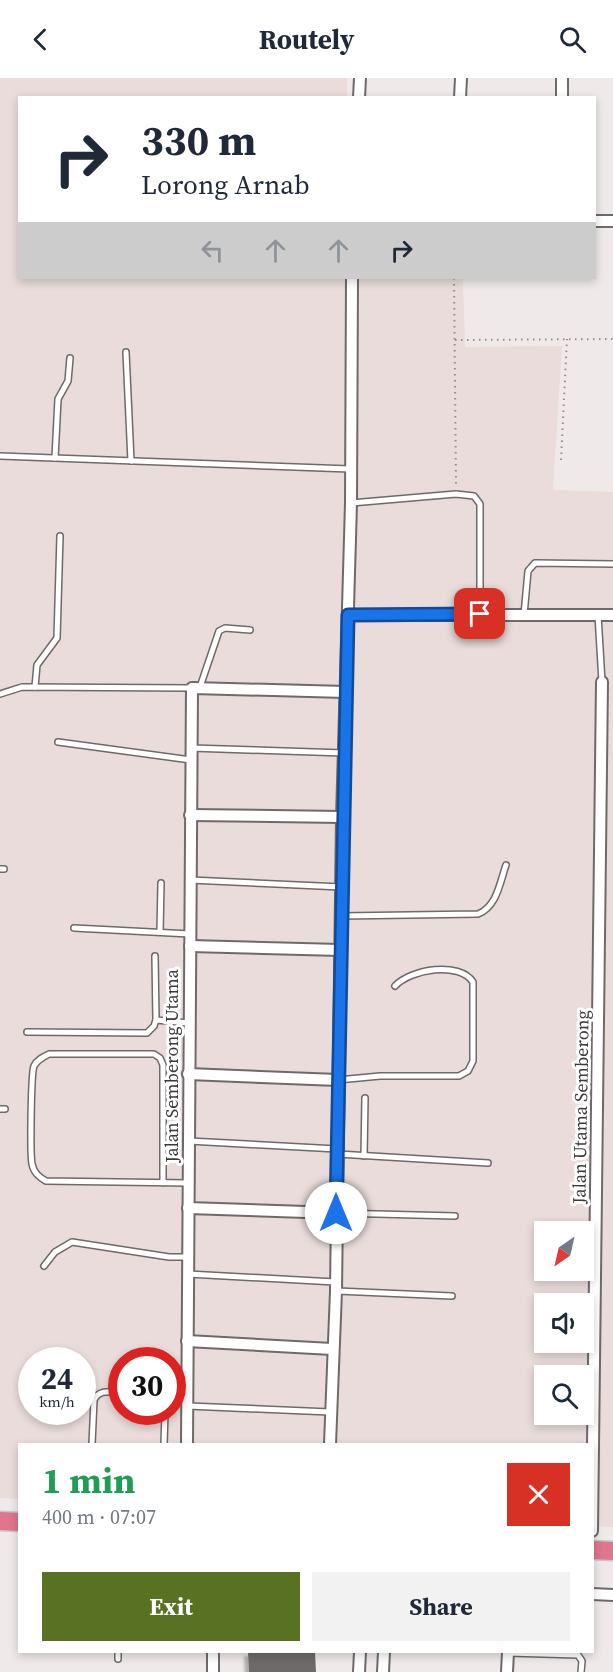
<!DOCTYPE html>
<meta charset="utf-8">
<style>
:root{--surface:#fff;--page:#f2f2f3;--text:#1f2937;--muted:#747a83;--accent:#587123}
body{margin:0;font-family:"Source Serif 4",serif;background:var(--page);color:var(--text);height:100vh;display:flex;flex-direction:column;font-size:22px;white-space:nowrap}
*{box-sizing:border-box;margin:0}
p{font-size:20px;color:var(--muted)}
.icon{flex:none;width:33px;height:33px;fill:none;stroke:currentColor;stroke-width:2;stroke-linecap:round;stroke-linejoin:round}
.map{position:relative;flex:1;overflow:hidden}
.sheet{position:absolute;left:18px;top:1365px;width:576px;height:210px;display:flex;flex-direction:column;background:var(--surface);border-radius:0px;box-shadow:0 3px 9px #0003}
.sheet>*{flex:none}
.guide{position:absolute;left:18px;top:18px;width:578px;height:183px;border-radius:0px;box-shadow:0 3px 9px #0003;background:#fff;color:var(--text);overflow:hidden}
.needle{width:39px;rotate:214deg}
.tools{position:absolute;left:534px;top:1143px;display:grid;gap:12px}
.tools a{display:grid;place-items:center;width:60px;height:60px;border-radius:0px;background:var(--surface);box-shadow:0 3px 9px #0003;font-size:30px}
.speed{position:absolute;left:18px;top:1269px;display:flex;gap:12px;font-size:30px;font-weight:700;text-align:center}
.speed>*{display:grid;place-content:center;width:78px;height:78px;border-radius:50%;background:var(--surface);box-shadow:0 3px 9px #0003;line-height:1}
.speed small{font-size:15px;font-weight:400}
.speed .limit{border:9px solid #d22;background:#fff;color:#111}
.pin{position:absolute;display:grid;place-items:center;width:51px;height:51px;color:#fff;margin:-26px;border-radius:12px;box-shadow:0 3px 9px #0006}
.me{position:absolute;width:66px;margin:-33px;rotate:0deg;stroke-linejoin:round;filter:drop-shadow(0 0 4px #0008)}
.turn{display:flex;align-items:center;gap:21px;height:126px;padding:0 24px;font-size:27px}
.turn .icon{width:78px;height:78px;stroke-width:2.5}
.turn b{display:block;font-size:42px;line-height:51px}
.lanes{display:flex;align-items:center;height:57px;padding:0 24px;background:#0003;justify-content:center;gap:30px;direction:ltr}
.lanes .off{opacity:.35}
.round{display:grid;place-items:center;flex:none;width:63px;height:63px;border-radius:0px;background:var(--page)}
.summary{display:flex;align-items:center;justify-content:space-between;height:102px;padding:0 24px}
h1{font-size:36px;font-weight:700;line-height:45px;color:#1e9e55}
.primary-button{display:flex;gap:12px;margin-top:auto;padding:12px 24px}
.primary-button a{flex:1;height:69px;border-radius:0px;background:var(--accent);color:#fff;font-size:24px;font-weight:700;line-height:69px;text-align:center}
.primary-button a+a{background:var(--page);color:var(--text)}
header{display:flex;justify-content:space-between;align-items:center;height:78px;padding:0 24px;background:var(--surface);font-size:27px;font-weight:700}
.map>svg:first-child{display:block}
</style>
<header><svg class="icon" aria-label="back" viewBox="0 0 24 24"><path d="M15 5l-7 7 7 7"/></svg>Routely<svg class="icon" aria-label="search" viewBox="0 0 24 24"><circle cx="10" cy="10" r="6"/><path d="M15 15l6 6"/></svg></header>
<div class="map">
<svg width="613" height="1594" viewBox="0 0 613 1594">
<defs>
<filter id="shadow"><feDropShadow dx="-4" dy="4" stdDeviation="1.5" flood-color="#0004"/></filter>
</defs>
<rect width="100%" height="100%" fill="#efeae9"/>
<path fill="#e9dcda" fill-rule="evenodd" d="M 0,0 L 347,0 L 347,19 L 20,20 L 20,200 L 463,200 L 465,269 L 562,268 L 553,412 L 613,414 L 613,1449 L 593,1448 L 592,1366 L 20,1366 L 19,1421 L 0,1420 ZM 544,1154 L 584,1154 L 584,1192 L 544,1192 ZM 544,1226 L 584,1226 L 584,1264 L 544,1264 ZM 32,1282 L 82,1282 L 82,1334 L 32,1334 ZM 122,1282 L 172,1282 L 172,1334 L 122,1334 ZM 544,1298 L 584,1298 L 584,1336 L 544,1336 Z"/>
<polygon fill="#6e6b69" filter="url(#shadow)" points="248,1574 315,1574 316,1594 249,1594"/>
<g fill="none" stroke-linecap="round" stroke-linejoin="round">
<g stroke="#6e6a69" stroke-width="8">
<g id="service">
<polyline points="126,274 131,383"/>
<polyline points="0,378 350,391"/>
<polyline points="55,380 58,321 68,303 70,280"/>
<polyline points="351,425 456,416 474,418 480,426 480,536"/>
<polyline points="524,537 528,493 535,485 613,486"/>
<polyline points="598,537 602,604"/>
<polyline points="35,609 37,587 57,560 60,458"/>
<polyline points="200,609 219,553 225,550 250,552"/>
<polyline points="0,616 22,609 192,610"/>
<polyline points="58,664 191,682"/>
<polyline points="191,670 344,675"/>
<polyline points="0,791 4,791"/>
<polyline points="190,802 341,809"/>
<path d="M 341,838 L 478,836 C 497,829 500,804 506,787"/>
<polyline points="74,850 190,856"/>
<polyline points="160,854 161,805"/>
<polyline points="155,878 156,942 189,945"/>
<polyline points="27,954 147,955 154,948 156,942"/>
<path d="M 338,1002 L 380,998 L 459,998 L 468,993 L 473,983 L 473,904 C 459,883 411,891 395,908"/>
<polyline points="0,1031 5,1031"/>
<polyline points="189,1063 337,1071"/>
<polyline points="338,1076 488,1085"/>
<polyline points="364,1078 365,1020"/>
<path d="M 163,1105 L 163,987 L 160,980 L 154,976 L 49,976 C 43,979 37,982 34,988 C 31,995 30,1076 32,1086 C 34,1095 39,1099 46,1103 L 188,1105"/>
<polyline points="337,1135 455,1138"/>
<polyline points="44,1188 55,1174 72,1164 169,1179 188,1179"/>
<polyline points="188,1196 335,1204"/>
<polyline points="337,1213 452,1218"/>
<polyline points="188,1328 330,1334"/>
<path d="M 92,1366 L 94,1322 C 99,1311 110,1314 122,1314"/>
<polyline points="164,1366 165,1334"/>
<polyline points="118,1574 118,1581"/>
<polyline points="508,1575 578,1577 582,1583 581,1594"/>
</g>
</g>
<g stroke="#6e6a69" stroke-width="14">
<g id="minor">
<polyline points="359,20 360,0"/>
<polyline points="460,20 461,0"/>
<polyline points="562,20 562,0"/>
<polyline points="594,143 613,143"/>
<polyline points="348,537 613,537"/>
<polyline points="190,737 342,739"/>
<polyline points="190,868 340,872"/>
<polyline points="188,996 338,1002"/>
<polyline points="188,1130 336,1135"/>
<polyline points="187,1263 332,1271"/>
<polyline points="187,1366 192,610 346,614"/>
<polyline points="330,1366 336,1213 342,739 351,425 352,200"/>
<polyline points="592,1453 602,604"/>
<polyline points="592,1516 613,1517"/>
<polyline points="213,1574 213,1594"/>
<polyline points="359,1594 360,1574"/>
<polyline points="383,1594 384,1574"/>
<polyline points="507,1594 508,1574"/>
</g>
</g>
<g stroke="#c8c7c7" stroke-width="21">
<g id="trunk">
<polyline points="0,1443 20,1444"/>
<polyline points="592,1472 613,1473"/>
</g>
</g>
<g stroke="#918e8d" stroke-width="2" stroke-dasharray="1.5 4.5" stroke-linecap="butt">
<polyline points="454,200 456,408"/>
<polyline points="455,262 613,261"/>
<polyline points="561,382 567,261"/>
</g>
<use href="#service" stroke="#fff" stroke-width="5"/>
<use href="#minor" stroke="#fff" stroke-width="10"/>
<use href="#trunk" stroke="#de768e" stroke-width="18"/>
</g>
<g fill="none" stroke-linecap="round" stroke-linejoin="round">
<g stroke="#114b97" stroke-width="15">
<polyline id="route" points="336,1135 348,537 480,536"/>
</g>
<use href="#route" stroke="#1a73e8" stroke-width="10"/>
</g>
<g text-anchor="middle" stroke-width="6" stroke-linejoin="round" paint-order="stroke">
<g font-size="18" fill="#3a3838" stroke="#fff">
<text transform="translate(172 988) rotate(-90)" y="6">Jalan Semberong Utama</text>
<text transform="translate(581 1029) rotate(-89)" y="6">Jalan Utama Semberong</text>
</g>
</g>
</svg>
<div class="tools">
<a><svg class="needle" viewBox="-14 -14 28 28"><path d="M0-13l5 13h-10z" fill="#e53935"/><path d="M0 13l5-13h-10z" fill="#747a83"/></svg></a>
<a><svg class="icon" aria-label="sound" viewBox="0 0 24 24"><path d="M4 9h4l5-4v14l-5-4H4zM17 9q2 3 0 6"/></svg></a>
<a><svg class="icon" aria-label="search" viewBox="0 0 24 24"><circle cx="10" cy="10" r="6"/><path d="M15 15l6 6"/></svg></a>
</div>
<div class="speed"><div>24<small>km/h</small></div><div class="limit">30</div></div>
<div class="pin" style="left:480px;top:536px;background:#d93025"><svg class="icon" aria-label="arrive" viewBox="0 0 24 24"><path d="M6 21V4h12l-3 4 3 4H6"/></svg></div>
<svg class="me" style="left:336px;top:1135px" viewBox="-20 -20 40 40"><circle r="19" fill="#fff"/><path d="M0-13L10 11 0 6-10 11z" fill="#1a73e8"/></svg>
<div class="guide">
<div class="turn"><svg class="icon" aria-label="right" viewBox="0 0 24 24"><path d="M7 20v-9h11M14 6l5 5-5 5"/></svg><div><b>330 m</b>Lorong Arnab</div></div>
<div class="lanes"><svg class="icon off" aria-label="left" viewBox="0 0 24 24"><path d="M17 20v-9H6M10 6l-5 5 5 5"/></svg><svg class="icon off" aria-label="ahead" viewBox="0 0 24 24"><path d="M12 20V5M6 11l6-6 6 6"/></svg><svg class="icon off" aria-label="ahead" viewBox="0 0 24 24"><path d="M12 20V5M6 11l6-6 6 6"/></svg><svg class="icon" aria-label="right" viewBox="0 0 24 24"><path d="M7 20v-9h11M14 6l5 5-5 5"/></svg></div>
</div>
<section class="sheet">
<div class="summary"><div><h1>1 min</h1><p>400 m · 07:07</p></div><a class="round" style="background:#d93025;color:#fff"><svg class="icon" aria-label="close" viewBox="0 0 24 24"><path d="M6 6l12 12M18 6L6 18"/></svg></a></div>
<div class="primary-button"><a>Exit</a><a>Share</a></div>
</section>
</div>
